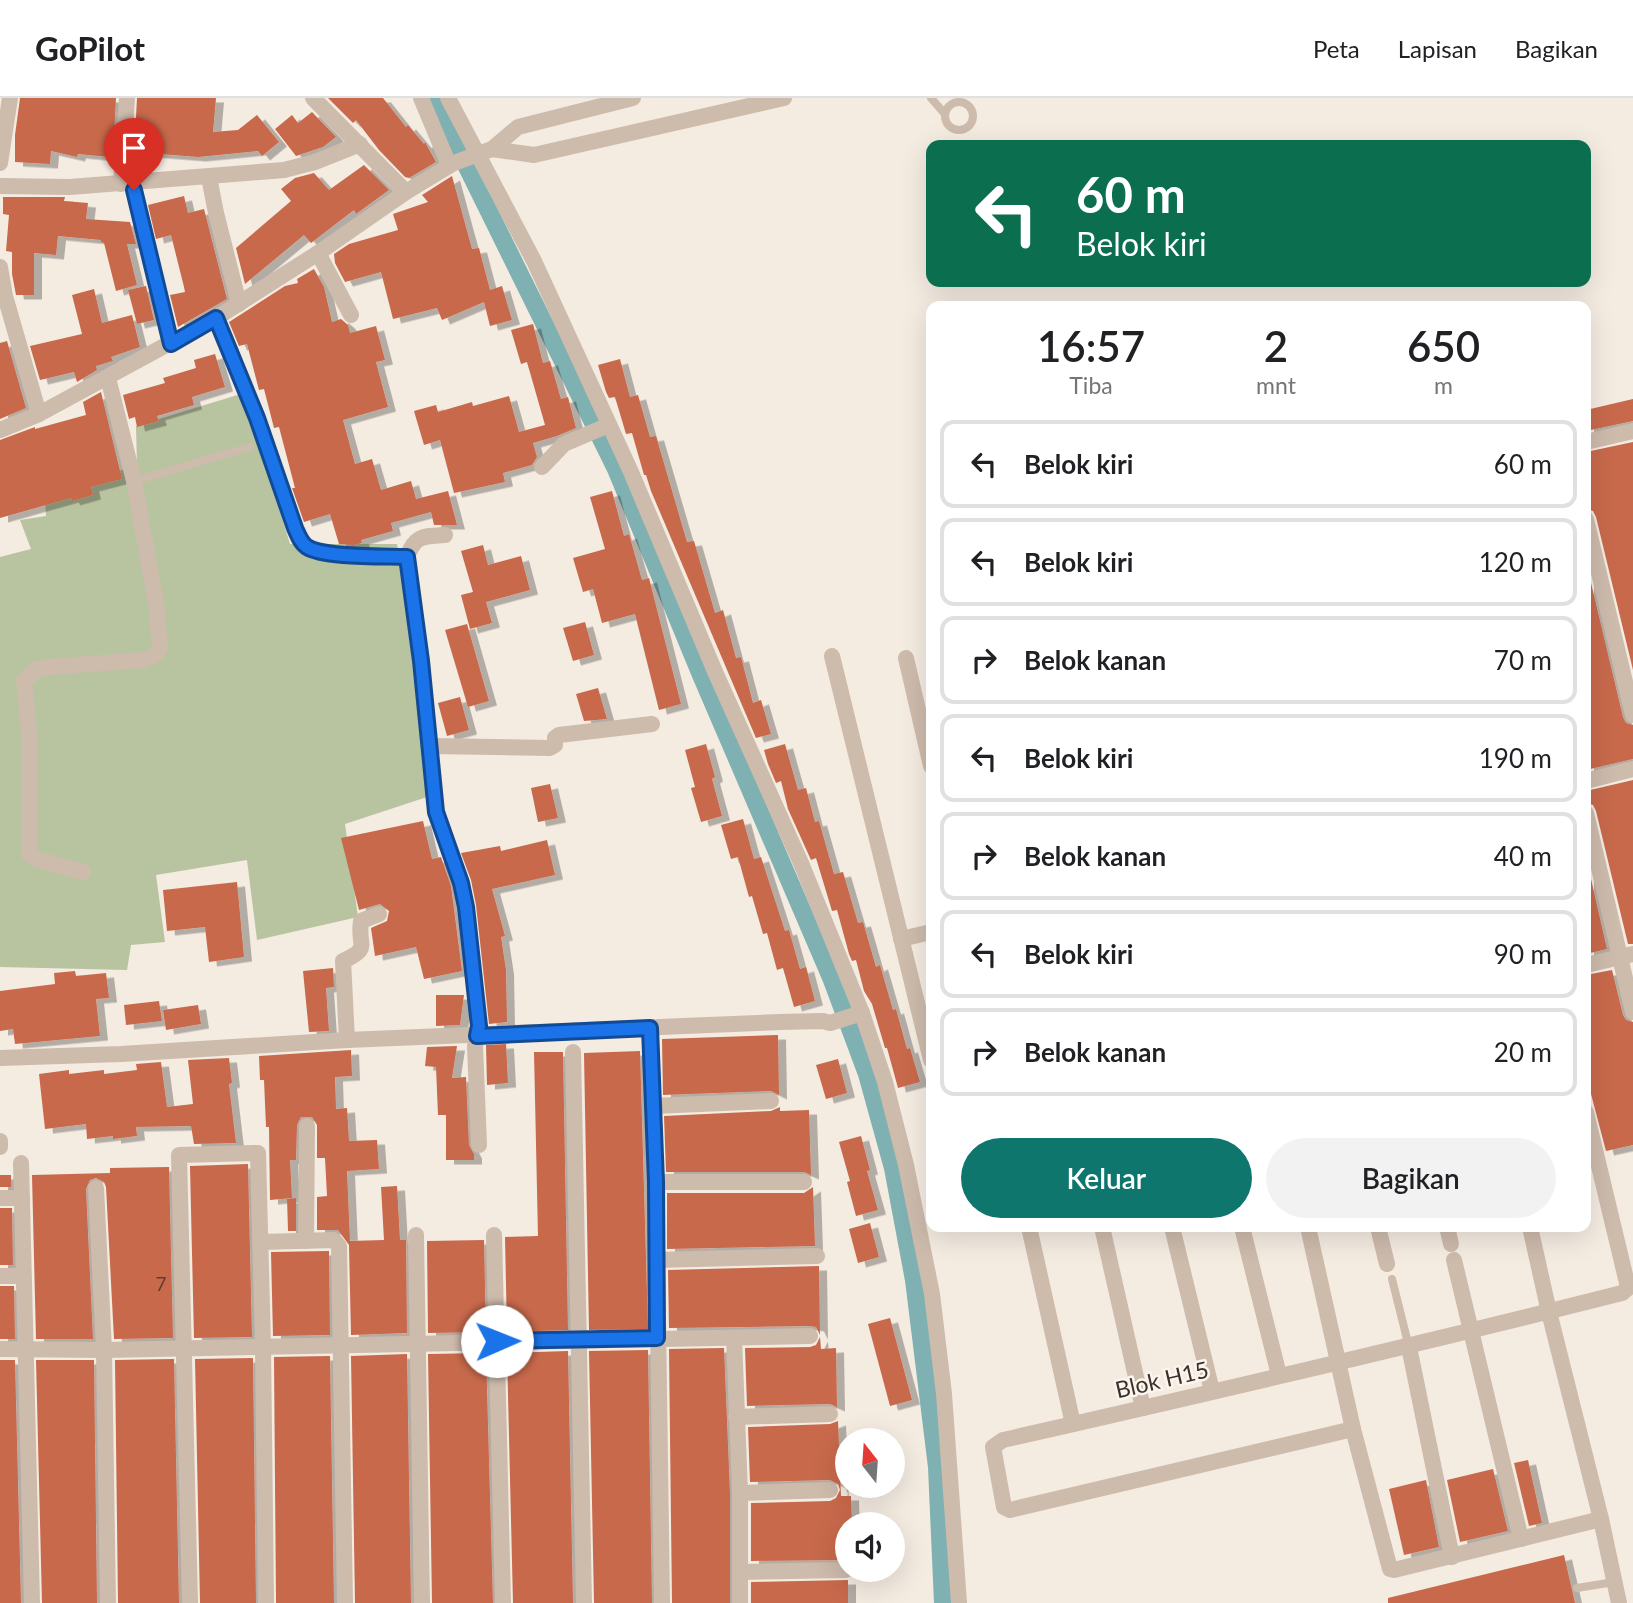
<!DOCTYPE html>
<html lang="id">
<style>
:root{--surface:#fff;--page:#f2f2f2;--text:#202124;--muted:#757577;--line:#e0e0e0;--accent:#0f766e}
body{margin:0;font-family:Lato,sans-serif;background:var(--page);color:var(--text);height:100vh;display:flex;flex-direction:column;font-size:26px;white-space:nowrap}
*{box-sizing:border-box;margin:0}
p{font-size:23px;color:var(--muted)}
.icon{flex:none;width:38px;height:38px;fill:none;stroke:currentColor;stroke-width:2;stroke-linecap:round;stroke-linejoin:round}
.map{position:relative;flex:1;overflow:hidden}
.sheet{position:absolute;left:926px;top:203px;width:665px;height:931px;display:flex;flex-direction:column;background:var(--surface);border-radius:14px;box-shadow:0 7px 28px #0002}
.sheet>*{flex:none}
.hud{position:absolute;left:926px;top:42px;width:665px;height:147px;border-radius:14px;box-shadow:0 7px 28px #0002;background:#0b6e4f;color:#fff;overflow:hidden}
.needle{width:46px;rotate:343deg}
.controls{position:absolute;left:835px;top:1330px;display:grid;gap:14px}
.controls a{display:grid;place-items:center;width:70px;height:70px;border-radius:50%;background:var(--surface);box-shadow:0 7px 28px #0002;font-size:35px}
.pin{position:absolute;display:grid;place-items:center;width:60px;height:60px;color:#fff;margin:-72px -30px;border-radius:50% 50% 50% 0;rotate:-45deg;box-shadow:0 0 7px #0007}
.pin .icon{rotate:45deg}
.me{position:absolute;width:77px;margin:-38px;rotate:89deg;stroke-linejoin:round;filter:drop-shadow(0 0 5px #0008)}
.turn{display:flex;align-items:center;gap:24px;height:147px;padding:0 35px;font-size:32px}
.turn .icon{width:91px;height:91px;stroke-width:2.5}
.turn b{display:block;font-size:49px;line-height:60px}
.eta{display:flex;justify-content:space-evenly;align-items:center;height:119px;text-align:center}
.eta b{font-size:42px;font-weight:600;line-height:49px}
.cta{display:flex;gap:14px;margin-top:auto;padding:14px 35px}
.cta a{flex:1;height:80px;border-radius:42px;background:var(--accent);color:#fff;font-size:28px;font-weight:600;line-height:80px;text-align:center}
.cta a+a{background:var(--page);color:var(--text)}
ul{padding:0;list-style:none}
li{display:flex;align-items:center;gap:21px;height:88px;margin:0 14px 10px;padding:0 21px;border:4px solid var(--line);border-radius:14px}
li div{flex:1}
li b{display:block;font-size:26px}
li em{font-style:normal}
header{display:flex;align-items:center;gap:42px;box-sizing:border-box;height:98px;padding:0 35px;background:var(--surface);border-bottom:2px solid var(--line)}
header strong{font-size:33px}
nav{display:flex;gap:38px;margin-inline-start:auto;font-size:24px}
.map>svg:first-child{display:block}
</style>
<header>
<strong>GoPilot</strong>
<nav><a>Peta</a><a>Lapisan</a><a>Bagikan</a></nav>
</header>
<div class="map">
<svg width="1633" height="1505" viewBox="0 0 1633 1505">
<defs>
<filter id="shadow"><feDropShadow dx="8" dy="4.5" stdDeviation="0" flood-color="#0004"/></filter>
</defs>
<rect width="100%" height="100%" fill="#f4ebe1"/>
<polygon fill="#b8c4a0" points="244,295 290,446 397,446 430,698 345,726 358,819 257,842 247,762 156,777 165,844 131,847 127,872 0,869 0,459 31,451 20,422 46,418 44,388 137,369 136,328"/>
<g fill="none" stroke-linecap="round" stroke-linejoin="round">
<polyline stroke="#7fb0b2" stroke-width="18" points="433,0 616,371 701,577 832,882 867,976 893,1070 914,1182 937,1369 943,1505"/>
</g>
<g fill="#c8694b" filter="url(#shadow)">
<polygon points="20,0 116,0 113,55 110,55 109,59 78,56 77,59 51,53 50,66 15,64 15,37"/>
<polygon points="137,0 216,0 213,34 238,32 257,17 279,44 262,58 258,53 198,59 148,55 148,59 134,57"/>
<polygon points="328,0 383,0 406,29 408,27 424,46 425,44 436,64 409,80 405,79 379,52 356,22 353,25"/>
<polygon points="312,14 336,39 323,49 296,58 275,31 292,17 298,25"/>
<polygon points="364,67 389,92 356,116 354,112 311,145 304,137 245,186 236,150 291,103 281,91 295,80 314,75 329,92"/>
<polygon points="452,78 472,151 479,150 490,192 502,188 512,222 490,228 484,204 442,222 437,210 393,221 381,174 345,184 335,165 334,156 349,146 398,132 393,116 428,104 422,97"/>
<polygon points="184,98 188,115 204,111 227,201 178,229 170,197 185,194 184,189 171,137 156,141 148,107"/>
<polygon points="3,99 65,99 64,103 88,105 86,121 130,124 136,146 127,146 137,187 116,193 104,145 101,144 101,142 58,138 56,157 34,155 34,197 16,197 12,176 12,154 6,153 9,117 3,116"/>
<polygon points="314,171 324,189 332,224 341,221 348,227 350,235 376,228 385,262 376,264 388,309 343,322 355,366 372,361 381,392 411,383 416,401 448,393 457,427 434,427 431,414 391,425 393,433 361,442 362,445 354,447 339,446 330,416 304,424 292,390 295,390 279,329 274,330 264,291 259,292 247,246 239,248 229,224 285,188 298,185 297,181"/>
<polygon points="146,188 154,222 137,226 128,192"/>
<polygon points="94,191 102,225 132,217 140,249 111,259 113,263 96,268 97,272 77,284 74,274 40,282 30,248 82,236 72,197"/>
<polygon points="533,226 543,265 550,263 561,301 568,299 576,330 557,338 533,345 537,359 532,367 503,375 505,384 454,395 440,342 424,347 414,313 436,307 438,314 472,304 473,308 509,298 519,334 545,327 527,264 521,266 511,232"/>
<polygon points="7,243 26,310 0,321 0,245"/>
<polygon points="215,256 225,289 192,299 194,307 157,318 159,323 137,329 135,319 129,321 123,297 165,285 163,280 196,270 194,262"/>
<polygon points="620,261 630,299 638,297 650,339 656,338 687,444 694,443 715,515 723,512 736,560 741,559 753,605 761,602 771,636 756,640 651,393 646,377 644,377 632,335 626,336 615,299 609,300 606,294 598,267"/>
<polygon points="101,294 122,381 91,389 93,397 72,403 71,400 0,420 0,342 35,329 35,331 86,317 83,304"/>
<polygon points="1633,301 1633,323 1586,333 1586,312"/>
<polygon points="1633,344 1633,572 1596,419 1593,413 1586,411 1586,354"/>
<polygon points="612,393 624,438 629,436 642,482 649,480 681,606 659,612 635,516 602,525 593,491 583,494 573,460 605,451 590,399"/>
<polygon points="483,447 488,467 521,458 530,492 486,504 492,525 470,531 461,497 473,494 461,453"/>
<polygon points="1586,464 1623,619 1626,625 1633,627 1633,661 1586,672"/>
<polygon points="585,524 594,557 573,563 563,530"/>
<polygon points="467,526 489,603 468,609 445,532"/>
<polygon points="598,590 607,621 584,623 576,596"/>
<polygon points="460,599 469,632 447,638 438,605"/>
<polygon points="706,646 715,679 712,681 722,718 701,724 691,690 695,689 685,652"/>
<polygon points="785,646 798,692 806,690 815,724 819,723 834,776 843,774 858,825 863,824 876,869 880,867 893,912 896,911 907,951 910,950 920,984 898,990 887,950 885,950 872,906 864,893 856,862 852,863 849,856 837,812 832,813 816,760 811,762 788,711 781,683 776,685 768,666 764,652"/>
<polygon points="1633,682 1633,846 1628,846 1596,713 1593,707 1586,705 1586,693"/>
<polygon points="550,686 558,720 538,724 531,690"/>
<polygon points="743,721 754,761 761,759 785,833 789,832 800,871 806,869 815,903 794,909 783,870 777,872 767,835 763,836 752,798 749,799 738,759 731,761 721,727"/>
<polygon points="423,723 432,761 441,759 451,788 462,873 424,881 416,849 375,858 371,830 387,823 389,813 380,806 359,812 341,740"/>
<polygon points="547,742 555,777 492,791 505,838 501,839 506,872 507,924 489,926 476,807 471,782 461,755 500,748 501,753"/>
<polygon points="1586,759 1607,851 1586,856"/>
<polygon points="237,784 244,859 209,864 205,829 167,833 163,792"/>
<polygon points="333,870 334,889 326,890 329,933 309,934 303,873"/>
<polygon points="1612,872 1623,917 1626,922 1633,924 1633,1047 1606,1053 1586,977 1586,877"/>
<polygon points="75,873 76,878 106,875 109,900 96,901 100,938 15,946 13,931 0,933 0,893 55,886 54,875"/>
<polygon points="436,897 464,897 460,927 436,928"/>
<polygon points="159,903 162,923 126,927 124,907"/>
<polygon points="198,907 201,926 166,932 163,912"/>
<polygon points="778,937 779,997 771,993 663,997 662,941"/>
<polygon points="506,946 508,985 487,987 486,947"/>
<polygon points="457,948 452,980 466,979 469,1047 474,1056 474,1062 446,1062 446,1017 438,1017 436,969 425,968 427,949"/>
<polygon points="351,952 352,978 335,979 336,1011 347,1010 349,1043 377,1042 379,1071 347,1073 350,1143 384,1142 381,1089 397,1088 400,1142 406,1142 407,1235 351,1237 349,1147 338,1132 317,1132 317,1099 327,1098 325,1060 317,1060 317,1027 312,1019 301,1019 297,1027 296,1062 290,1062 292,1100 270,1102 269,1029 266,1029 264,982 260,982 259,958"/>
<polygon points="640,953 648,1231 589,1232 584,955"/>
<polygon points="534,954 563,954 568,1232 507,1234 505,1139 538,1138"/>
<polygon points="229,960 232,985 229,986 236,1045 194,1046 191,1028 136,1029 137,1038 113,1041 113,1038 87,1041 86,1026 45,1031 39,976 69,972 69,976 104,972 104,976 137,972 136,966 161,964 167,1009 193,1006 188,962"/>
<polygon points="838,961 847,995 826,1001 816,967"/>
<polygon points="780,1009 780,1013 809,1012 811,1077 804,1074 666,1074 664,1018 771,1013"/>
<polygon points="861,1038 870,1072 867,1073 878,1112 856,1118 847,1084 850,1083 839,1044"/>
<polygon points="248,1066 252,1239 194,1240 190,1068"/>
<polygon points="169,1069 173,1240 114,1241 106,1089 104,1084 96,1080 90,1082 86,1091 93,1241 36,1241 32,1077 110,1075 110,1070"/>
<rect x="0" y="1077" width="11" height="12"/>
<polygon points="813,1089 815,1148 667,1151 667,1095 804,1095"/>
<polygon points="296,1100 296,1133 288,1133 287,1101"/>
<polygon points="0,1110 12,1110 13,1167 0,1167"/>
<polygon points="870,1125 879,1159 858,1165 849,1131"/>
<polygon points="484,1142 486,1234 428,1235 427,1143"/>
<polygon points="329,1153 330,1237 273,1238 271,1154"/>
<polygon points="819,1168 820,1237 816,1229 810,1228 669,1230 668,1172"/>
<polygon points="0,1188 14,1188 15,1241 0,1241"/>
<polygon points="890,1220 912,1302 890,1308 868,1226"/>
<polygon points="820,1239 821,1251 836,1250 837,1309 830,1306 747,1308 745,1250 810,1249 816,1247"/>
<polygon points="724,1250 730,1395 730,1505 672,1505 669,1251"/>
<polygon points="648,1252 652,1505 594,1505 589,1253"/>
<polygon points="568,1253 573,1505 513,1505 507,1255"/>
<polygon points="486,1255 493,1505 432,1505 428,1256"/>
<polygon points="407,1256 411,1505 355,1505 351,1258"/>
<polygon points="330,1258 334,1505 276,1505 274,1259"/>
<polygon points="253,1260 256,1505 200,1505 195,1261"/>
<polygon points="174,1261 179,1505 118,1505 115,1262"/>
<polygon points="0,1262 15,1262 21,1505 0,1505"/>
<polygon points="36,1262 94,1262 97,1505 42,1505"/>
<polygon points="838,1323 841,1398 851,1398 852,1426 847,1426 847,1462 751,1463 751,1405 830,1403 836,1400 840,1392 838,1386 830,1382 750,1384 748,1329 830,1326"/>
<polygon points="1528,1362 1542,1425 1529,1428 1514,1365"/>
<polygon points="1493,1371 1508,1433 1460,1444 1447,1382"/>
<polygon points="1426,1382 1439,1449 1404,1457 1389,1391"/>
<polygon points="1564,1457 1575,1505 1388,1505 1388,1500"/>
<polygon points="848,1482 848,1505 751,1505 751,1484"/>
</g>
<g fill="none" stroke-linecap="round" stroke-linejoin="round">
<g stroke="#cdbbac" stroke-width="8">
<polyline points="931,0 945,16"/>
<circle cx="959" cy="18" r="14"/>
<polyline points="134,383 250,349"/>
<polyline points="1392,1181 1409,1249"/>
<polyline points="1577,1490 1614,1484"/>
</g>
<g stroke="#cdbbac" stroke-width="16">
<polyline points="313,0 406,94"/>
<polyline points="421,0 449,67"/>
<polyline points="448,0 534,163 631,374 716,576 801,765 862,915 885,984 906,1067 932,1196 944,1296 959,1505"/>
<polyline points="492,51 534,57 784,0"/>
<polyline points="0,65 10,0"/>
<polyline points="209,79 216,115 239,206"/>
<polyline points="121,86 127,0"/>
<polyline points="132,86 171,246"/>
<polyline points="0,88 70,89 284,72 315,64 360,46"/>
<polyline points="318,155 351,217"/>
<polyline points="0,169 5,198 39,316"/>
<path d="M 216,220 L 257,320 L 295,430 C 298,436 301,445 307,448 C 324,460 385,458 407,459"/>
<polyline points="0,332 39,316 216,220 318,155 406,94 454,65 492,51 518,29 633,0"/>
<polyline points="1586,344 1633,333"/>
<polyline points="542,369 564,346 609,327"/>
<polyline points="1586,421 1633,617"/>
<path d="M 445,437 C 424,438 415,437 407,459 L 421,563 L 436,714 L 461,785 L 466,809 L 479,928 L 475,948 L 479,1047"/>
<polyline points="832,558 931,962"/>
<polyline points="906,560 931,668"/>
<polyline points="429,648 550,650 555,647 555,640 559,637 652,626"/>
<polyline points="1586,683 1633,671"/>
<polyline points="1586,715 1633,914"/>
<polyline points="83,774 36,761 29,756 30,643 24,583 37,571 49,569 144,562 155,557 160,550 156,505 134,383 108,280"/>
<polyline points="901,841 931,834"/>
<polyline points="1586,867 1633,856"/>
<polyline points="650,930 656,1084 662,1505"/>
<path d="M 347,942 L 343,863 C 372,850 357,848 361,823 L 379,816"/>
<polyline points="573,954 584,1505"/>
<polyline points="0,960 121,956 347,942 780,924 823,923 830,925 862,915"/>
<polyline points="653,1008 771,1003"/>
<polyline points="0,1043 0,1049"/>
<polyline points="21,1065 32,1505"/>
<polyline points="656,1084 804,1084"/>
<polyline points="96,1090 104,1252 108,1505"/>
<polyline points="0,1100 22,1100"/>
<polyline points="1029,1129 1073,1326"/>
<polyline points="1102,1129 1143,1310"/>
<polyline points="1172,1129 1212,1293"/>
<polyline points="1242,1129 1279,1277"/>
<polyline points="1308,1129 1353,1331 1390,1471 1394,1472 1601,1421"/>
<polyline points="1378,1129 1387,1166"/>
<polyline points="1447,1129 1451,1146"/>
<polyline points="1530,1129 1549,1214 1601,1421 1619,1505"/>
<polyline points="416,1137 422,1505"/>
<polyline points="494,1137 503,1505"/>
<polyline points="306,1143 307,1028"/>
<polyline points="260,1144 334,1142 339,1148 345,1505"/>
<polyline points="656,1162 817,1158"/>
<polyline points="1454,1162 1521,1441"/>
<polyline points="0,1178 23,1178"/>
<polyline points="734,1240 740,1395 740,1505"/>
<polyline points="1409,1249 1452,1459"/>
<polyline points="0,1251 104,1252 810,1238"/>
<polyline points="736,1319 830,1316"/>
<path d="M 1353,1331 L 1010,1412 L 1004,1409 L 993,1349 L 1003,1342 C 1210,1295 1416,1247 1622,1195 L 1628,1190 L 1627,1185 L 1586,1014"/>
<polyline points="740,1395 830,1392"/>
<polyline points="741,1474 846,1472"/>
<polyline points="190,1505 179,1057 258,1055 263,1249 266,1505"/>
</g>
</g>
<g fill="none" stroke-linecap="round" stroke-linejoin="round">
<g stroke="#114b97" stroke-width="18">
<path id="route" d="M 134,92 L 171,246 L 216,220 L 257,320 L 295,430 C 298,437 301,445 307,449 C 324,460 385,458 407,459 L 421,563 L 436,714 L 461,785 L 466,809 L 479,928 L 477,938 L 650,930 L 656,1084 L 657,1240 L 497,1243"/>
</g>
<use href="#route" stroke="#1a73e8" stroke-width="12"/>
</g>
<g text-anchor="middle" stroke-width="5" stroke-linejoin="round" paint-order="stroke">
<g font-size="19" fill="#5e3e33">
<text x="161" y="1193">7</text>
</g>
<g font-size="23" fill="#3b302b" stroke="#fbf5ee">
<text transform="translate(1162 1282) rotate(-13)" y="8">Blok H15</text>
</g>
</g>
</svg>
<div class="controls">
<a><svg class="needle" viewBox="-14 -14 28 28"><path d="M0-13l5 13h-10z" fill="#e53935"/><path d="M0 13l5-13h-10z" fill="#757577"/></svg></a>
<a><svg class="icon" aria-label="sound" viewBox="0 0 24 24"><path d="M4 9h4l5-4v14l-5-4H4zM17 9q2 3 0 6"/></svg></a>
</div>
<div class="pin" style="left:134px;top:92px;background:#d93025"><svg class="icon" aria-label="arrive" viewBox="0 0 24 24"><path d="M6 21V4h12l-3 4 3 4H6"/></svg></div>
<svg class="me" style="left:497px;top:1243px" viewBox="-20 -20 40 40"><circle r="19" fill="#fff"/><path d="M0-13L10 11 0 6-10 11z" fill="#1a73e8"/></svg>
<div class="hud">
<div class="turn"><svg class="icon" aria-label="left" viewBox="0 0 24 24"><path d="M17 20v-9H6M10 6l-5 5 5 5"/></svg><div><b>60 m</b>Belok kiri</div></div>
</div>
<section class="sheet">
<div class="eta">
<div><b>16:57</b><p>Tiba</p></div>
<div><b>2</b><p>mnt</p></div>
<div><b>650</b><p>m</p></div>
</div>
<ul>
<li><svg class="icon" aria-label="left" viewBox="0 0 24 24"><path d="M17 20v-9H6M10 6l-5 5 5 5"/></svg><div><b>Belok kiri</b></div><em>60 m</em></li>
<li><svg class="icon" aria-label="left" viewBox="0 0 24 24"><path d="M17 20v-9H6M10 6l-5 5 5 5"/></svg><div><b>Belok kiri</b></div><em>120 m</em></li>
<li><svg class="icon" aria-label="right" viewBox="0 0 24 24"><path d="M7 20v-9h11M14 6l5 5-5 5"/></svg><div><b>Belok kanan</b></div><em>70 m</em></li>
<li><svg class="icon" aria-label="left" viewBox="0 0 24 24"><path d="M17 20v-9H6M10 6l-5 5 5 5"/></svg><div><b>Belok kiri</b></div><em>190 m</em></li>
<li><svg class="icon" aria-label="right" viewBox="0 0 24 24"><path d="M7 20v-9h11M14 6l5 5-5 5"/></svg><div><b>Belok kanan</b></div><em>40 m</em></li>
<li><svg class="icon" aria-label="left" viewBox="0 0 24 24"><path d="M17 20v-9H6M10 6l-5 5 5 5"/></svg><div><b>Belok kiri</b></div><em>90 m</em></li>
<li><svg class="icon" aria-label="right" viewBox="0 0 24 24"><path d="M7 20v-9h11M14 6l5 5-5 5"/></svg><div><b>Belok kanan</b></div><em>20 m</em></li>
</ul>
<div class="cta"><a>Keluar</a><a>Bagikan</a></div>
</section>
</div>
